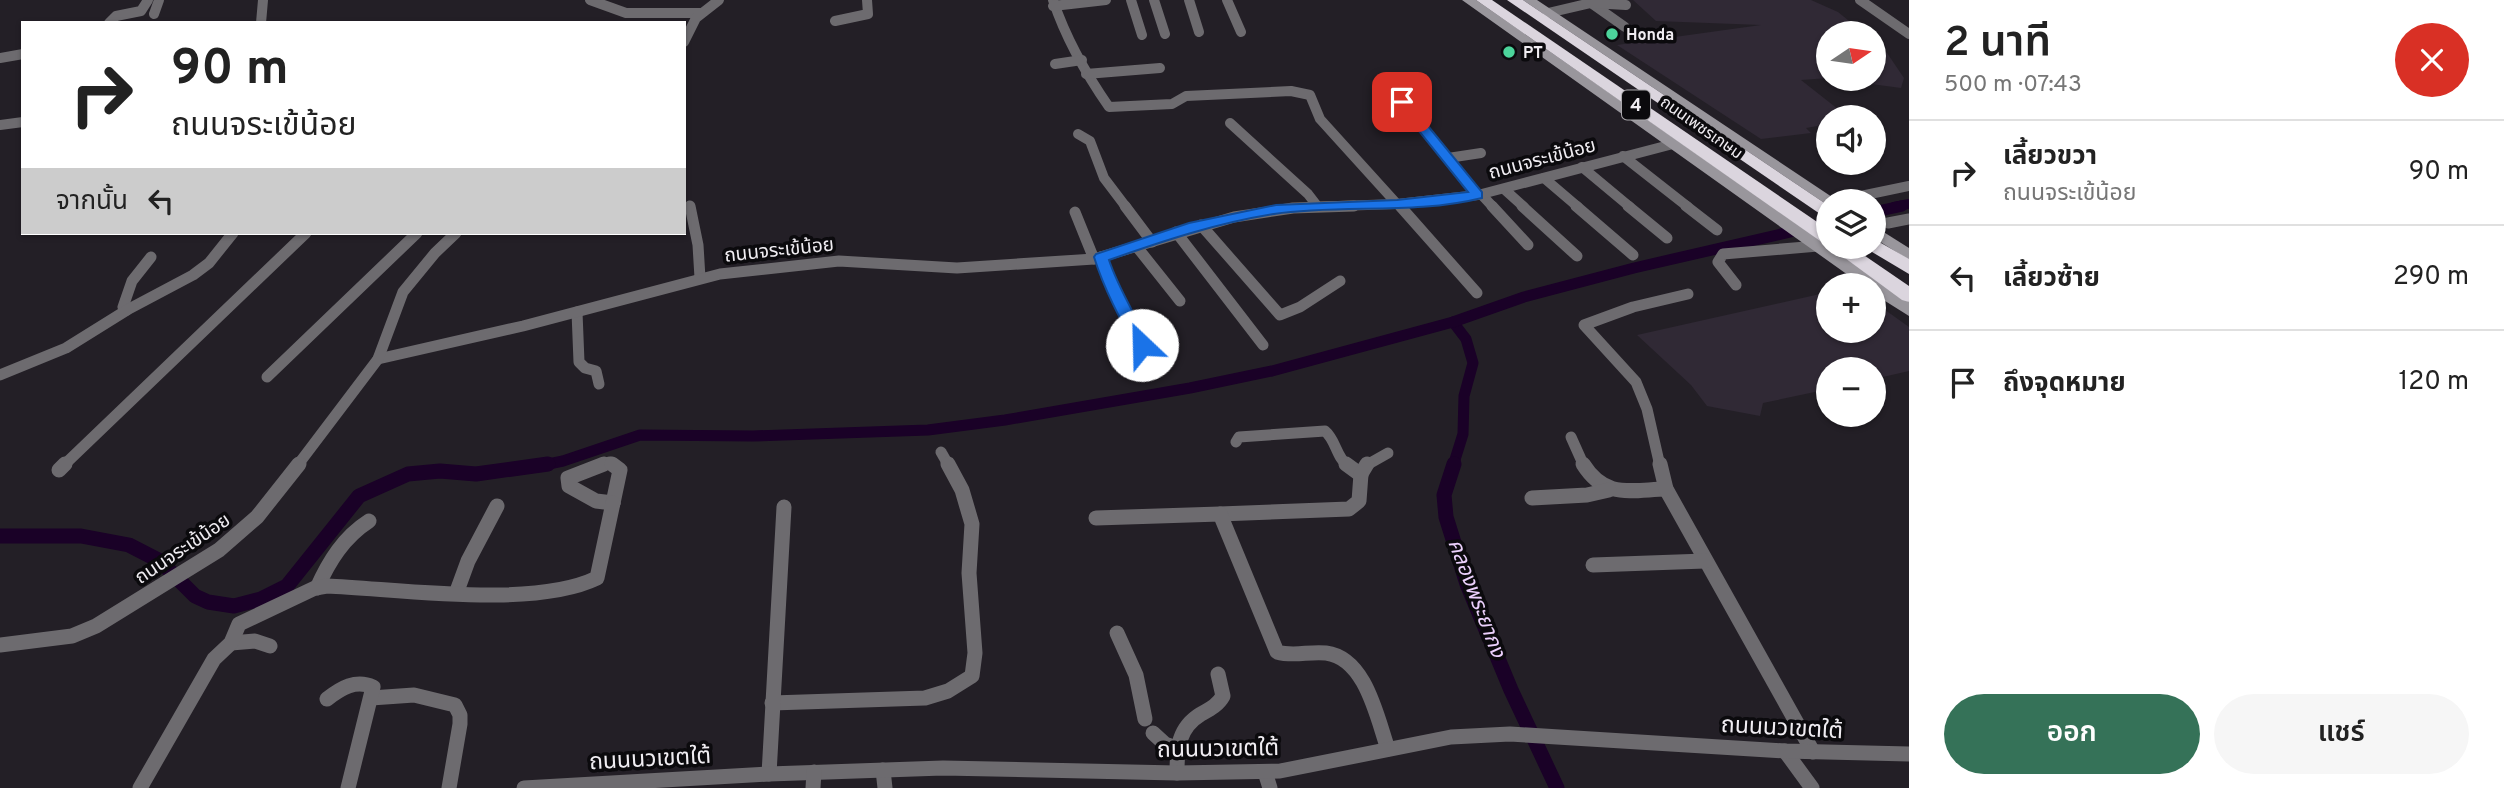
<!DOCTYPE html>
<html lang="th">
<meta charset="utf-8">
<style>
:root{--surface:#fff;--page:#f6f6f6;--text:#222;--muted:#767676;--line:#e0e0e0;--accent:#357258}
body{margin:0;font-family:Overpass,"Noto Sans Thai",sans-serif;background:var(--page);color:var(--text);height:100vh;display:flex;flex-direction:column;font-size:26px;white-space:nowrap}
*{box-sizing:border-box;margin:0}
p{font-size:23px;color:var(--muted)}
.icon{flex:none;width:38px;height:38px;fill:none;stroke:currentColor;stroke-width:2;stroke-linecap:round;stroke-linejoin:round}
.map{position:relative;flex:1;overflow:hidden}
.sheet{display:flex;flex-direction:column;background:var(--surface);width:595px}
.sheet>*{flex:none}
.guide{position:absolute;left:21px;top:21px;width:665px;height:214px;border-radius:0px;box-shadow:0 2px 5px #0004;background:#fff;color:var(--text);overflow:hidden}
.needle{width:46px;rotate:77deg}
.tools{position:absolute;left:1816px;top:21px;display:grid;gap:14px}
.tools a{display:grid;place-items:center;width:70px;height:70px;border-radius:50%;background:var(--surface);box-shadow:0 2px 5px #0004;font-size:35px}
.pin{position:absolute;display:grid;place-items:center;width:60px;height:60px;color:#fff;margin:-30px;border-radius:14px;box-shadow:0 4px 10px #0006}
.me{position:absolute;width:77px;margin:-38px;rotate:336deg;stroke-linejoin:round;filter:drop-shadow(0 0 5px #0008)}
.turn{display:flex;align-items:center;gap:24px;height:147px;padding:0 35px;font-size:32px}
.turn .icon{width:91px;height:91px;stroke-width:2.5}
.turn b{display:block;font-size:49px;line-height:60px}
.then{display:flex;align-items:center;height:66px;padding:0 35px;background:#0003;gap:14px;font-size:26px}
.round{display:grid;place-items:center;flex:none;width:74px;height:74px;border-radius:37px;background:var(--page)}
.overview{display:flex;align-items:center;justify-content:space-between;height:119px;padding:0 35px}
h1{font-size:42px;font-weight:600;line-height:52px}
.button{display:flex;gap:14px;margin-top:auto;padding:14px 35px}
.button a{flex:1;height:80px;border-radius:42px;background:var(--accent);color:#fff;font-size:28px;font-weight:600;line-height:80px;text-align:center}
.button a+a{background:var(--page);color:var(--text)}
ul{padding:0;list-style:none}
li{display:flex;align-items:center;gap:21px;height:105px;padding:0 35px;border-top:2px solid var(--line)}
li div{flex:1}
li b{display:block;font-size:26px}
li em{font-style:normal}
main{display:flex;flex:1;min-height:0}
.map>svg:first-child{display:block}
</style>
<main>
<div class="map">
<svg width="1909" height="788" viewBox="0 0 1909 788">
<rect width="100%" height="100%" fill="#231f26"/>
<g fill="#302935">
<polygon points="1633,0 1811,0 1838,12 1864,33 1829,33 1829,78 1801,80 1848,117 1829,117 1829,124 1806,128 1811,133 1761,139 1617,45 1761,25 1656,21"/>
<polygon points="1874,42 1887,53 1904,78 1901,88 1834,79 1874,79"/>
<polygon points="1829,292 1829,331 1874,331 1874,302 1909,327 1909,371 1874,379 1874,369 1829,369 1829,389 1763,403 1760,416 1707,406 1691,385 1637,335"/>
</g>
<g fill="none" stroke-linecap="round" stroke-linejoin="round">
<polyline stroke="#1a0127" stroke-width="10" points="1894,207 1909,204"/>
<g stroke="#1a0127" stroke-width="11">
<polyline points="1874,212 1902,206"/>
<polyline points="1453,322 1466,339 1473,363 1464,396 1463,434 1453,466"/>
<polyline points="539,466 563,461 640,435 753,436 928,430 1005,420 1190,388 1272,371 1453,322 1524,297 1634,268 1829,223"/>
</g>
<g stroke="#1a0127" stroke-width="15">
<polyline points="1454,464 1444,495 1446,517 1467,584 1511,690 1557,788"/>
<polyline points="0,536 81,536 129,545 160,561 195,596 208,602 234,606 261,599 287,586 359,496 408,474 440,471 476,474 548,464"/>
</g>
<g stroke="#6d6b6f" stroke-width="10">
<polyline points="590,0 626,13 701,13"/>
<path d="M 1053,0 C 1066,39 1086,74 1109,107 L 1172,104 L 1186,96 L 1291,91 L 1310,95 L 1320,119 L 1397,204"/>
<polyline points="1131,0 1142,35"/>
<polyline points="1154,0 1165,34"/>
<polyline points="1189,0 1199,32"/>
<polyline points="1227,0 1241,32"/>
<polyline points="1860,0 1909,34"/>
<polyline points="1591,3 1625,27"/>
<polyline points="1053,6 1106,0"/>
<polyline points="1548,13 1591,3 1626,5"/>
<polyline points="154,14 159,0"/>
<polyline points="835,21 868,14 867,0"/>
<polyline points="109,23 116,16 141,11 148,0"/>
<polyline points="261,23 263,0"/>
<polyline points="684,42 696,18 719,0"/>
<polyline points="0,58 23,54"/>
<polyline points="1055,64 1082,60"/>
<polyline points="1086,74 1160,68"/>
<polyline points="1388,84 1478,195"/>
<polyline points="1230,123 1308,194 1318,207"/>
<polyline points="0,125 23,122"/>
<polyline points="1078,134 1090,141 1104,178 1126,207"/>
<polyline points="1623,156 1688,207"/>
<polyline points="1448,158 1481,153"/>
<polyline points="1582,167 1630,207"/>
<polyline points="1544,178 1578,207"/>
<polyline points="1504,189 1524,207"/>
<polyline points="1481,194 1493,207"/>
<polyline points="1851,198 1909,186"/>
<polyline points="1399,204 1402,207"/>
<polyline points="1308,207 1397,204 1478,195 1673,144"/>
</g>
<g stroke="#6d6b6f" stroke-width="11">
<polyline points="690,206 698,245 700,278"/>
<polyline points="1125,206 1152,242"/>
<polyline points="1400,206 1477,293"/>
<polyline points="1492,206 1528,245"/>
<polyline points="1522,206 1577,256"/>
<polyline points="1576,206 1633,255"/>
<polyline points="1628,206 1667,238"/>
<polyline points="1686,206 1717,230"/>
<polyline points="1075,212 1094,259"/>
<polyline points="1888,223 1909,219"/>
<polyline points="1201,225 1280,315 1300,307 1340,281"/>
<polyline points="1176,232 1263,345"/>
<polyline points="1137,247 1180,301"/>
<polyline points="1101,257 1114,291 1142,345"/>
<polyline points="1736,285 1718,262 1723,254 1818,246"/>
<polyline points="127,310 123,307 132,281 151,257"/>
<polyline points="577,312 579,362 585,368 596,371 599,384"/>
<polyline points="378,359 523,326 720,274 839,261 957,268 1094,259 1234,217 1293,208 1354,206"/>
<polyline points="0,375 66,348 127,310 193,275 209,263 233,233"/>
<polyline points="267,377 417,233"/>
<polyline points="1571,437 1584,466"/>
<path d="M 1236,442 L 1239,437 L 1325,431 C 1336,440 1336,457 1348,466"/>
<polyline points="941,452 949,466"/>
<polyline points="63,466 306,233"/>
<polyline points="297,466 378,359 403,292 435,253 456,233"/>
<polyline points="599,466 609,462 614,466"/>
<polyline points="1365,466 1388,453"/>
<polyline points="1660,466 1647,409 1636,382 1584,325 1633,307 1688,294"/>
</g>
<g stroke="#6d6b6f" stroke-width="15">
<polyline points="604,464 568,478 569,486 596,501 613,503"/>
<polyline points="612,464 620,470 613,503"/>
<polyline points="1346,464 1361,475"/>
<path d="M 1583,464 C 1605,499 1630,490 1666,489"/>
<polyline points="1660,464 1666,489 1813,752"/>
<polyline points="59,470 65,464"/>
<polyline points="1532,498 1587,495 1609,490"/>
<polyline points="1220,514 1349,509 1359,501 1361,474 1367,464"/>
<path d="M 1096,518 L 1220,514 L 1277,652 C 1294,657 1309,651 1326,653 C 1366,658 1377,718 1388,749"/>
<polyline points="1593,565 1705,561"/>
<path d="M 317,588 C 329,561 344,537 369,521"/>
<polyline points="457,591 468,561 497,506"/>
<polyline points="1117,633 1136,675 1145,719"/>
<polyline points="231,643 255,641 270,646"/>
<polyline points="0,645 72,636 96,626 219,550 257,517 299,464"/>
<polyline points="371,698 414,695 455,705 460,715 460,724 449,788"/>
<path d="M 327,699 C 341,688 356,679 373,687 L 348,788"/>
<polyline points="772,703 925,698 948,691 972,676 975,653 969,573 972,524 962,490 948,464"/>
<polyline points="1153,733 1165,744 1177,748"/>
<polyline points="1785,751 1812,788"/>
<polyline points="883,770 885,788"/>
<polyline points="1265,772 1270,788"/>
<path d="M 1177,773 C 1177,748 1178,728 1201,714 C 1210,709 1218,705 1223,696 L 1218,674"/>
<polyline points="769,774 784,507"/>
<path d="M 140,788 L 214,659 L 231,643 L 239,624 L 315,588 L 327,586 C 400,589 533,609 597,578 L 613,503"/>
<polyline points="524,788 769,774 943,768 1177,773 1280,771 1451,737 1510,734 1785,751 1909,754"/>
<polyline points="813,788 814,772"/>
</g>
<g fill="#99969c" fill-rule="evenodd">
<polygon points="1462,0 1476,0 1909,302 1909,316 1874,294 1874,285 1862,285"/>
<polygon points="1523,0 1537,0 1838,201 1829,201 1829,205 1826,204"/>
<polygon points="1874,226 1909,248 1909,260 1874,238"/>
</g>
<g fill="#dbd5de" fill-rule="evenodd">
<polygon points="1476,0 1492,0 1829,230 1829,245 1823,243"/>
<polygon points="1507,0 1523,0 1829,206 1829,220"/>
<polygon points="1874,239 1909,259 1909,274 1867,249 1866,247 1874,247"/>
<polygon points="1830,247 1852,247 1909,286 1909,302 1902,300"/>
</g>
</g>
<path fill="#1a73e8" stroke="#114b97" stroke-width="2" d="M 1402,98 L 1406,99 L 1482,192 L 1482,198 C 1414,215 1343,204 1274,214 C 1217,223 1163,241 1109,260 C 1119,290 1136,315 1149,345 L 1147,348 L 1136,348 C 1120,319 1104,289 1094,257 L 1096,254 L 1189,223 L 1276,205 L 1397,200 L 1468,192 L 1398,105 L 1396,102 Z"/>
<g fill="#4cd49b" stroke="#0b0a0d" stroke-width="2.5">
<circle cx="1612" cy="34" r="7"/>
<circle cx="1509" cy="52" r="7"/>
</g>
<g text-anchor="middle" stroke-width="7" stroke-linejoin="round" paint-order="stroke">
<g font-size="16" font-weight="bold" fill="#f0edf2" stroke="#0b0a0d" text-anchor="start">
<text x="1626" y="40">Honda</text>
<text x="1523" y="58">PT</text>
</g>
<g font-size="16" fill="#f0edf2" stroke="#0b0a0d">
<text transform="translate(1702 127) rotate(35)" y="6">ถนนเพชรเกษม</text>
</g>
<rect fill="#0b0a0d" stroke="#aba9ad" stroke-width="2" x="1622" y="90.5" width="28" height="29" rx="5"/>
<g font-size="18" font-weight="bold" fill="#f0edf2">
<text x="1636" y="111">4</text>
</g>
<g font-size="19" fill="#f0edf2" stroke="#0b0a0d">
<text transform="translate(1542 158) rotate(-15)" y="7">ถนนจระเข้น้อย</text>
<text transform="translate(779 249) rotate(-6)" y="7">ถนนจระเข้น้อย</text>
<text transform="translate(182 548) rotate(-34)" y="7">ถนนจระเข้น้อย</text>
</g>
<g font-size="21" font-style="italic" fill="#ecd1fd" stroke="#0b0a0d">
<text transform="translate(1477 598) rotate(69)" y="7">คลองพระยากง</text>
</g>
<g font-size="23" fill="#f0edf2" stroke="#0b0a0d">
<text transform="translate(1782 727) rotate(3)" y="8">ถนนนวเขตใต้</text>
<text transform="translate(1218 748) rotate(-1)" y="8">ถนนนวเขตใต้</text>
<text transform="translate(650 758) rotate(-3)" y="8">ถนนนวเขตใต้</text>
</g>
</g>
</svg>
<div class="tools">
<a><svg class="needle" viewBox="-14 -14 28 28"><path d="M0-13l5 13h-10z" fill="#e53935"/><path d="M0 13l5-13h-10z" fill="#767676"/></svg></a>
<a><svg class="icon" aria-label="sound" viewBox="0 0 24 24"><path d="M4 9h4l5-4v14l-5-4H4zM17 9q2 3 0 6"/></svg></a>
<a><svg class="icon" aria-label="layers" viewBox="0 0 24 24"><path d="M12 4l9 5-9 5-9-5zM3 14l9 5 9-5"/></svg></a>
<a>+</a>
<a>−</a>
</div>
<div class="pin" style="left:1402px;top:102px;background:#d93025"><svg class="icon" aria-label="arrive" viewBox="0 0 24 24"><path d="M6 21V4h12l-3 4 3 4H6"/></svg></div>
<svg class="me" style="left:1142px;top:345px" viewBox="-20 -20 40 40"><circle r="19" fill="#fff"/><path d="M0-13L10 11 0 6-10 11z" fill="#1a73e8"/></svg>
<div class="guide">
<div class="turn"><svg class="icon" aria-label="right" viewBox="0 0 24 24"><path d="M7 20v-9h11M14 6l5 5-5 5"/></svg><div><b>90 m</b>ถนนจระเข้น้อย</div></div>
<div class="then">จากนั้น<svg class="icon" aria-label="left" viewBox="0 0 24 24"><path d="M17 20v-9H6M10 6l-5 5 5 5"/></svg></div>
</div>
</div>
<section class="sheet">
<div class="overview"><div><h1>2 นาที</h1><p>500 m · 07:43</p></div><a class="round" style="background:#d93025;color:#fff"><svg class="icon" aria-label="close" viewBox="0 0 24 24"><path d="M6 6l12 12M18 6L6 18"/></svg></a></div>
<ul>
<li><svg class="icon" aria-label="right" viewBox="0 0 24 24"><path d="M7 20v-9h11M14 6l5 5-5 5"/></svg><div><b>เลี้ยวขวา</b><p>ถนนจระเข้น้อย</p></div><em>90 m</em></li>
<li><svg class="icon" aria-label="left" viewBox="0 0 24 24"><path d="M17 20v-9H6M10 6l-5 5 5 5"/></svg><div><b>เลี้ยวซ้าย</b></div><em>290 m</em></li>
<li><svg class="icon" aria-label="arrive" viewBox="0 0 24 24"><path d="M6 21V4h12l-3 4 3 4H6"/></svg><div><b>ถึงจุดหมาย</b></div><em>120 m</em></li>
</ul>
<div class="button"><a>ออก</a><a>แชร์</a></div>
</section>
</main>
